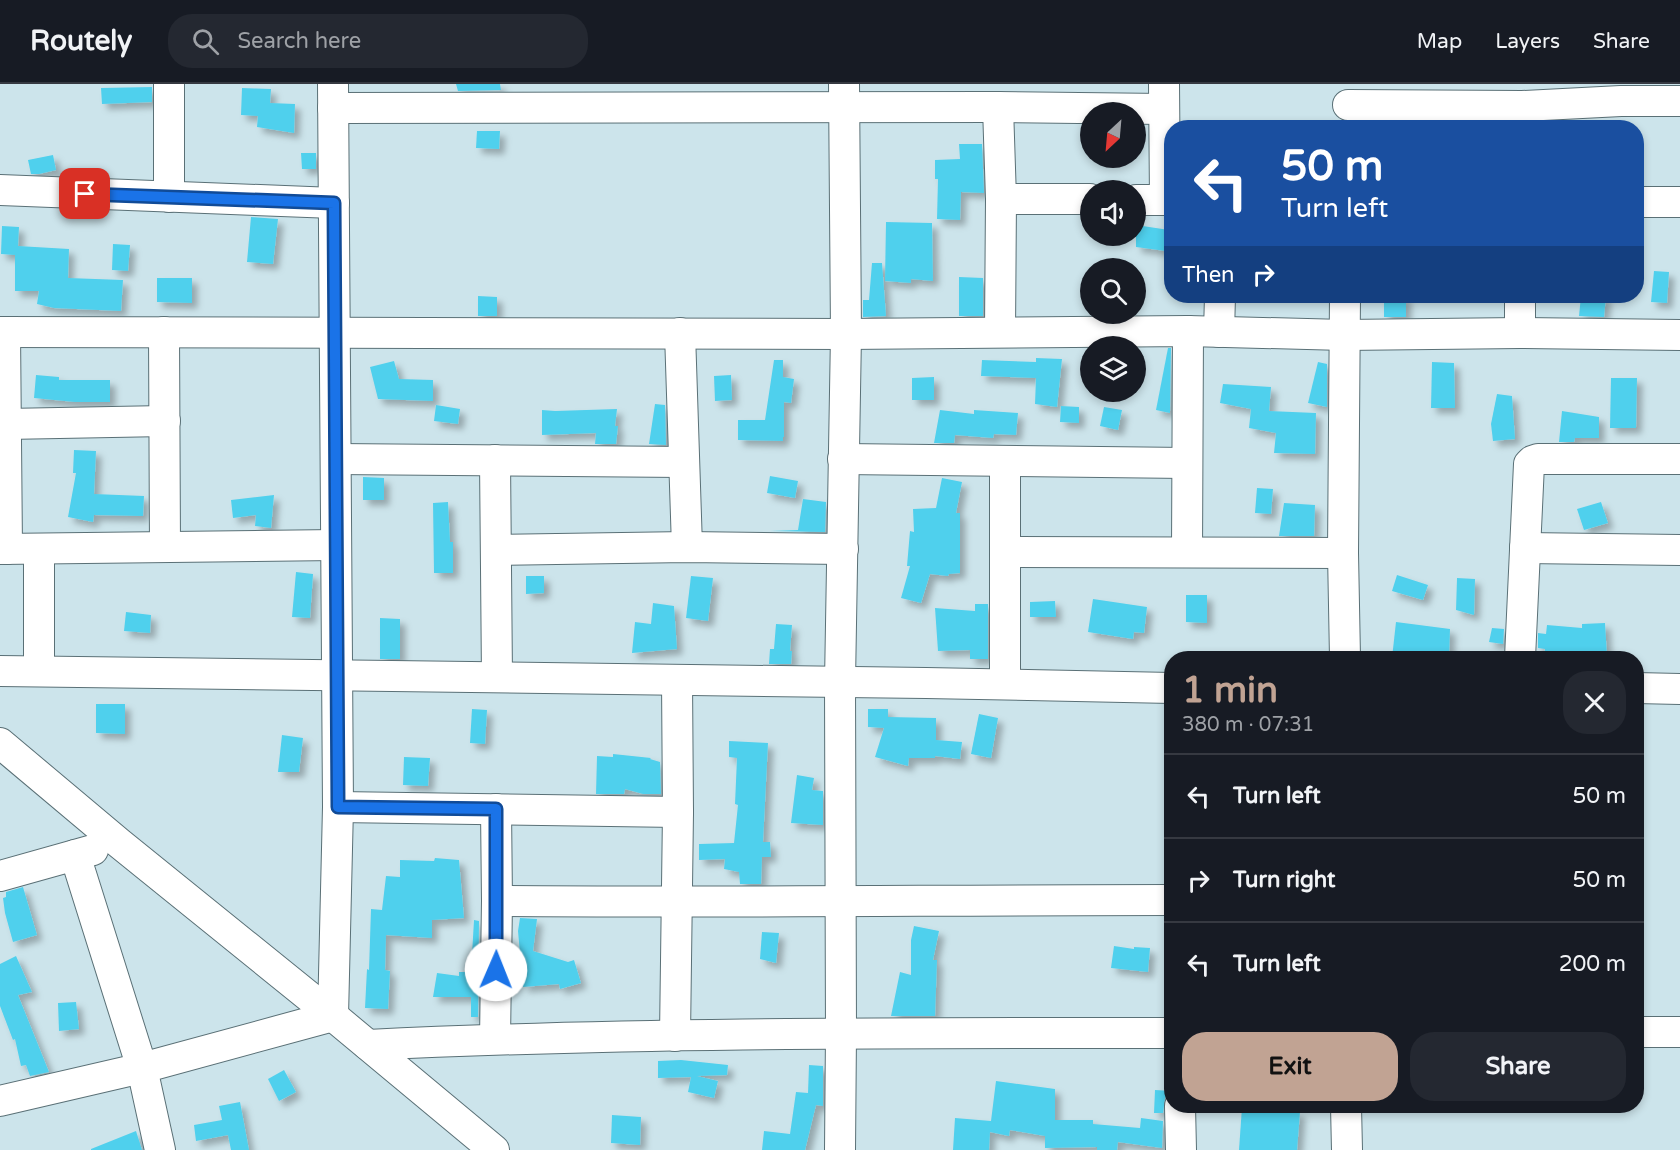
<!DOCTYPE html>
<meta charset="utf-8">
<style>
:root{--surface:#171b24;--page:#242831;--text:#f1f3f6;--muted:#9ea1a6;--line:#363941;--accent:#c1a393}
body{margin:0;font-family:"Varela Round",sans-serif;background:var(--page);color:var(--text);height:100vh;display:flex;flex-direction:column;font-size:22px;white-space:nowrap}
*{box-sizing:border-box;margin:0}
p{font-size:20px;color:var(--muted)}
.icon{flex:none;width:33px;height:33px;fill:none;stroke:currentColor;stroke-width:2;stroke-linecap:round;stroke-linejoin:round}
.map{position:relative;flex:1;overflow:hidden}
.sheet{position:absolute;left:1164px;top:567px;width:480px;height:462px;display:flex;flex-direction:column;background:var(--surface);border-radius:24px;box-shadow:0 3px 9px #0003}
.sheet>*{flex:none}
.hud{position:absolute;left:1164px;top:36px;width:480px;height:183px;border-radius:24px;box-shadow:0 3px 9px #0003;background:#1a4fa0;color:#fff;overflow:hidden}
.needle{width:39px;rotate:206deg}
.tools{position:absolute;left:1080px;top:18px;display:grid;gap:12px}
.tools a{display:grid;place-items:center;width:66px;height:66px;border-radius:50%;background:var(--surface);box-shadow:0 3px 9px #0003;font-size:30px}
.pin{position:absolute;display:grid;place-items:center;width:51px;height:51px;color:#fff;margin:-26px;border-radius:12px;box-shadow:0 3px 9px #0006}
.me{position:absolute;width:66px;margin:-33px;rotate:1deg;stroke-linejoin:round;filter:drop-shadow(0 0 4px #0008)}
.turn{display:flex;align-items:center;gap:21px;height:126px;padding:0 18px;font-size:27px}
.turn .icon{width:78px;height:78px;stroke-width:2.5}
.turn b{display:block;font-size:42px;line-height:51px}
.then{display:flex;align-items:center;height:57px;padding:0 18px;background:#0003;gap:12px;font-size:22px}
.round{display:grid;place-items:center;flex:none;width:63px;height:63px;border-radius:24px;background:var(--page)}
.headline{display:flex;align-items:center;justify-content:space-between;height:102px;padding:0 18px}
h1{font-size:36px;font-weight:700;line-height:45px;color:var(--accent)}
.primary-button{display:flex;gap:12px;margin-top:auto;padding:12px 18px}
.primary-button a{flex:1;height:69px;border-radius:24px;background:var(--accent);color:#111;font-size:24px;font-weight:700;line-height:69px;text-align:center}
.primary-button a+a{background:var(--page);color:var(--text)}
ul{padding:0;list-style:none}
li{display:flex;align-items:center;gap:18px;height:84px;padding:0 18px;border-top:2px solid var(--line)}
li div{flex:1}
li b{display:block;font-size:22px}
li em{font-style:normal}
header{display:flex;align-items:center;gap:36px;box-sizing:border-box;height:84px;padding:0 30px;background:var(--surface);border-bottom:2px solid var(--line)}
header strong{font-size:28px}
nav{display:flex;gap:33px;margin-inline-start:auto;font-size:21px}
.search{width:420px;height:54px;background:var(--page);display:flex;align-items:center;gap:15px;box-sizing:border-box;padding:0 21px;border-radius:24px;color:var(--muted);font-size:22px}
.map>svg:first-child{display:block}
</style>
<header>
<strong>Routely</strong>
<div class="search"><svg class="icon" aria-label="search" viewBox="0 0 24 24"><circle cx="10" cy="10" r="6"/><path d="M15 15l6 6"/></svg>Search here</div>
<nav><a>Map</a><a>Layers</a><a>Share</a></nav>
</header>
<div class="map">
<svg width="1680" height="1066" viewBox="0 0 1680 1066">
<defs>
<filter id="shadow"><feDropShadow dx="5.5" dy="5.5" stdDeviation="3" flood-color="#0004"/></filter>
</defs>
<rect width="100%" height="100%" fill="#cce4eb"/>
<g fill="#50d0ed" filter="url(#shadow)">
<polygon points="456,0 500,0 501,6 458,7"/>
<polygon points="152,3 152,18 102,20 101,4"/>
<polygon points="242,4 271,5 270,19 295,20 294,49 257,43 258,32 241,31"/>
<polygon points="477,47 500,47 499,65 476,64"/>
<polygon points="959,60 982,60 984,109 961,108 960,136 937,135 938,95 935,95 935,76 960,75"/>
<polygon points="301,69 316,69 316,85 302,85"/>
<polygon points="53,71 56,86 39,90 31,90 28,76"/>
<polygon points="251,133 278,135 273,180 247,178"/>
<polygon points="886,138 932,139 933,197 911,195 911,199 885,197"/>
<polygon points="1136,141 1169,146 1166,167 1136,163"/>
<polygon points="2,142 19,143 18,162 69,165 68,194 123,196 121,227 54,224 37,220 39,207 15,207 15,171 1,170"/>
<polygon points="113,160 130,161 128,187 112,186"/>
<polygon points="872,179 882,179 886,232 863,233 863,216 869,216"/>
<polygon points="1654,187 1669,188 1667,219 1651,218"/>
<polygon points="959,193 983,194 983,232 959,232"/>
<polygon points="157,194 192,194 192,219 157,218"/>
<polygon points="478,212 497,213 497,232 478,232"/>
<rect x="1384" y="212" width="22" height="21"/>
<polygon points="1581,212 1606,212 1604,233 1579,232"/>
<polygon points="1168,264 1171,264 1170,329 1156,326"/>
<polygon points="1036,274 1062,275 1057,323 1035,320 1036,294 981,292 982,276 1036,278"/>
<polygon points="774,276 783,276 783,293 794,295 791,319 784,318 784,353 783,353 783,357 738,356 738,336 765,336"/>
<polygon points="394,277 399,295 433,296 433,317 378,315 370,283"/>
<polygon points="1318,278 1327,280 1327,323 1308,319"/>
<polygon points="1432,278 1454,279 1455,324 1431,324"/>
<polygon points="36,291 59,293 59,296 110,296 110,318 75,318 34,314"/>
<polygon points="731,291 732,316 715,317 714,292"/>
<polygon points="934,293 934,316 912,316 912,294"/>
<polygon points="1611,294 1637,294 1636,344 1610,344"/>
<polygon points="1223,300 1271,303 1269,327 1316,329 1315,370 1274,369 1276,349 1249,344 1251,325 1220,319"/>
<polygon points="1497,310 1512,312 1515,355 1493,357 1491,340"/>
<polygon points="655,320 665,321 666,361 649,360"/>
<polygon points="436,321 460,325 458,340 434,337"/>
<polygon points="1061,322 1079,323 1079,339 1060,338"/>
<polygon points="1104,323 1122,326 1118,346 1100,342"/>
<polygon points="617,325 615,342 618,342 616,360 595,360 596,349 542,351 542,326 555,327"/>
<polygon points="940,326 974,330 974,326 1018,329 1016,351 994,350 993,354 955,351 954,359 934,359"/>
<polygon points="1562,327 1599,333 1599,354 1575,354 1574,358 1559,358"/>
<polygon points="74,366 96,367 94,410 144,412 143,432 94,431 93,438 68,433 76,389 73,389"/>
<polygon points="770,392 798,397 795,414 767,409"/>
<polygon points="363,393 384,394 384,416 363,416"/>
<polygon points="942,394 962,398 956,429 960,429 960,489 949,490 948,492 930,490 921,519 901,514 910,482 907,482 910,447 914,448 913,425 936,424"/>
<polygon points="1257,404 1273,405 1271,430 1255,429"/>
<polygon points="274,411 271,444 255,442 256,431 233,434 231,416"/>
<polygon points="803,415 826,418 825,448 770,447 798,446"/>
<polygon points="448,418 450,458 453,458 453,489 434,489 433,419"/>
<polygon points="1601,418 1608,439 1584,446 1577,425"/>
<polygon points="1284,419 1315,421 1314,452 1279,452"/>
<polygon points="296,488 313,490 310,534 292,533"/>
<polygon points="1397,491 1428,501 1423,516 1392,507"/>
<polygon points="526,492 544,492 544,509 526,510"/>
<polygon points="691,492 713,494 708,537 686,534"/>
<polygon points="1457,494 1475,495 1474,531 1456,526"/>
<polygon points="1186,511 1207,511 1207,539 1186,538"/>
<polygon points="1093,515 1147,523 1144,549 1134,548 1133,555 1088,548"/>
<polygon points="1055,517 1056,533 1030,533 1030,518"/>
<polygon points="653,519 674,522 677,565 632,569 635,538 651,540"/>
<polygon points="975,520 988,520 988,575 970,575 970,566 938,567 935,524 975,527"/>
<polygon points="126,528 151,531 150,549 124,547"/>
<polygon points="380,534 400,535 400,575 380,575"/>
<polygon points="1396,538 1450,545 1449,574 1392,574"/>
<polygon points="1605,539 1607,573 1544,574 1545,565 1538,564 1538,549 1546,550 1547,541 1582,544 1582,540"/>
<polygon points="776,540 792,541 790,567 792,567 791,580 769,580 770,565 774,565"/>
<polygon points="1492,544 1504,545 1503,560 1489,558"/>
<polygon points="96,620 125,620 125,650 96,649"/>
<polygon points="472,625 487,626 485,660 470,659"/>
<polygon points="868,625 888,625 888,633 936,634 936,656 962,658 960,675 935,672 935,674 909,674 908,682 875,673 884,644 868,643"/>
<polygon points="979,630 998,634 991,674 971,670"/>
<polygon points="282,651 303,654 299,688 278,688"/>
<polygon points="729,657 768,659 763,758 770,758 771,773 762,773 761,800 740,800 739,788 724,785 725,775 699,776 699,760 734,759 738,721 735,720 737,674 729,673"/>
<polygon points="613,670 651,674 650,675 660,678 661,710 643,710 625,705 624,710 596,710 597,672 613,673"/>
<polygon points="404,673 430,674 428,702 403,701"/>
<polygon points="797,691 814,694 812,706 823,707 823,741 791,739"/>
<polygon points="435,774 459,776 464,834 432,836 432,854 386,851 385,886 390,887 388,925 365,924 367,885 369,886 371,825 382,826 386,792 400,793 400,776 434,777"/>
<polygon points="23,803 37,851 13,858 5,829 3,814 6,813 6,808"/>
<polygon points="520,834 537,835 533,867 568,878 574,876 581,899 560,905 559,900 523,903 518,847"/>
<polygon points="474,836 479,837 478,933 471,933 471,913 433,913 437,889 459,892 459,888 471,888"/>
<polygon points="914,842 939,847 933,876 937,876 935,932 891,932 900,888 911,891 911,856"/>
<polygon points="762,848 779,849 776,879 760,875"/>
<polygon points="1114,862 1134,865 1134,863 1150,864 1148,888 1111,884"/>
<polygon points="16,872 32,908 18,911 49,988 30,992 26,981 21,982 15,955 13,956 0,922 0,880"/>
<polygon points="76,918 79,945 59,947 58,919"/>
<polygon points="681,976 728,981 727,991 697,992 718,997 714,1014 688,1008 691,993 658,994 658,977"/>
<polygon points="809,981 823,982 823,1022 816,1021 805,1066 762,1066 764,1047 790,1050 796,1008 808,1009"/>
<polygon points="284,986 296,1008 279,1017 268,995"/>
<polygon points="996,997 1055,1005 1055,1036 1093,1036 1093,1040 1140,1044 1141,1034 1163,1037 1162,1064 1118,1058 1117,1066 1097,1066 1097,1063 1045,1064 1045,1052 1010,1046 1009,1052 990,1048 989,1066 953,1066 955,1034 991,1037"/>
<polygon points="1155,1006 1172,1007 1165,1014 1163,1029 1154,1029"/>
<polygon points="240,1018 249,1066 231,1066 228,1051 196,1057 194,1041 222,1036 219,1022"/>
<polygon points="1242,1023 1300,1028 1297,1066 1239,1066"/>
<polygon points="612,1031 641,1033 640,1061 611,1059"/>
<polygon points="136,1047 142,1066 91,1066 91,1065"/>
</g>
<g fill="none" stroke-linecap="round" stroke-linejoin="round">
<g stroke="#5a7076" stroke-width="32">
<g id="minor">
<polyline points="169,0 169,113"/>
<polyline points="1164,0 1165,116"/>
<polyline points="1348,21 1522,22 1621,17 1680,17"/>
<polyline points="998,23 1001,115 1000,248"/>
<polyline points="333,24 998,23 1164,25"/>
<polyline points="0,106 334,119"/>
<polyline points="1001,115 1090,115"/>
<polyline points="1136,116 1172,116"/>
<polyline points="1636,118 1680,118"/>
<polyline points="0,248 846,250 1188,247 1344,251 1520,249 1680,251"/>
<polyline points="5,248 7,465"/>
<polyline points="164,248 165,463"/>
<polyline points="1219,248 1220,212"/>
<polyline points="680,249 687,463"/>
<polyline points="1520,249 1520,212"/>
<polyline points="6,340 165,337"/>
<polyline points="336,375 684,378"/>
<polyline points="843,375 1186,379"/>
<polyline points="495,376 497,593"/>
<polyline points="1005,378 1005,600"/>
<polyline points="1525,464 1680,466"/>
<polyline points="0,465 336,461"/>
<polyline points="496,466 687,463 843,465"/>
<polyline points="1005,468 1343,469"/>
<polyline points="1187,468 1188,247"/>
<polyline points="1345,574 1343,469 1345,212"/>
<polyline points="1520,574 1529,380 1532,377 1538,375 1680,375"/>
<polyline points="0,587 926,599 1172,604"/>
<polyline points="39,587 39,465"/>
<polyline points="1636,604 1680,605"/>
<polyline points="0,659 119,759 333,932 494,1066"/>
<polyline points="338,723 678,728"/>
<polyline points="75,771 142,984 160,1066"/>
<polyline points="0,792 93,766"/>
<path d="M 497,817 C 722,819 947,816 1172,816"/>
<polyline points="1636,948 1680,948"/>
<polyline points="675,952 678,728 677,596"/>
<polyline points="495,955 497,817 496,725"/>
<path d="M 368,961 C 635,948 904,949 1172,949"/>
<polyline points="0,1017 142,984 333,932 338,723 333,0"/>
<polyline points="1180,1022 1181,1066"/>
<polyline points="1346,1022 1347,1066"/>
<polyline points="840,1066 841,949 840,598 846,250 844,0"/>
</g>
</g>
<use href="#minor" stroke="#fff" stroke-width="30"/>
</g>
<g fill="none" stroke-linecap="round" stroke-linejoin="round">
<g stroke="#114b97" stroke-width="15">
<polyline id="route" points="85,110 334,119 338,723 496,725 496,886"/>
</g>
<use href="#route" stroke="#1a73e8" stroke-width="10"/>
</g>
</svg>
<div class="tools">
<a><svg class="needle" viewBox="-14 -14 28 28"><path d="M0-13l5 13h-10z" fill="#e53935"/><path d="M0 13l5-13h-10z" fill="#9ea1a6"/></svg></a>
<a><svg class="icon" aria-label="sound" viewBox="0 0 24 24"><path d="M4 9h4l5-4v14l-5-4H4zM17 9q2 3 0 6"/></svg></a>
<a><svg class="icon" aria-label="search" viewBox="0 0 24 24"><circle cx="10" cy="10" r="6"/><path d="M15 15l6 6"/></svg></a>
<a><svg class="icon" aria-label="layers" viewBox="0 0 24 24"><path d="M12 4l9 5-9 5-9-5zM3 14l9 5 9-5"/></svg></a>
</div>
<div class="pin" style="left:85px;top:110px;background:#d93025"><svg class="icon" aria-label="arrive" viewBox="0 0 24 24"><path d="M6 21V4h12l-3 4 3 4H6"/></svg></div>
<svg class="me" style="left:496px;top:886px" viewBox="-20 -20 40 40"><circle r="19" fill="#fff"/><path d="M0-13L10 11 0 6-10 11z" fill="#1a73e8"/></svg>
<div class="hud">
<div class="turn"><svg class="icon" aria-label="left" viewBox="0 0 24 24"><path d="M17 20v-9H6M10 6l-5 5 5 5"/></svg><div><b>50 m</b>Turn left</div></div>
<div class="then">Then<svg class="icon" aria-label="right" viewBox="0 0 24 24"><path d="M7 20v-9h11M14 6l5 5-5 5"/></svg></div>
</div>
<section class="sheet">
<div class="headline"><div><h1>1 min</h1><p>380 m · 07:31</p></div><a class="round"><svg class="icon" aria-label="close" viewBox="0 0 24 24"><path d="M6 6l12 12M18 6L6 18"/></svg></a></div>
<ul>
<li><svg class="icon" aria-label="left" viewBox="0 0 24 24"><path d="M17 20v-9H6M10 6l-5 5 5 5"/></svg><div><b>Turn left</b></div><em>50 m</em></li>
<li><svg class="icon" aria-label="right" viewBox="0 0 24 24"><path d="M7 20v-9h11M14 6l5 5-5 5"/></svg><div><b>Turn right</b></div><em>50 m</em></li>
<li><svg class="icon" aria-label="left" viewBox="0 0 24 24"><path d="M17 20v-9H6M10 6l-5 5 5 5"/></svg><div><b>Turn left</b></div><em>200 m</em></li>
</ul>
<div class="primary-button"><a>Exit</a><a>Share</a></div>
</section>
</div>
